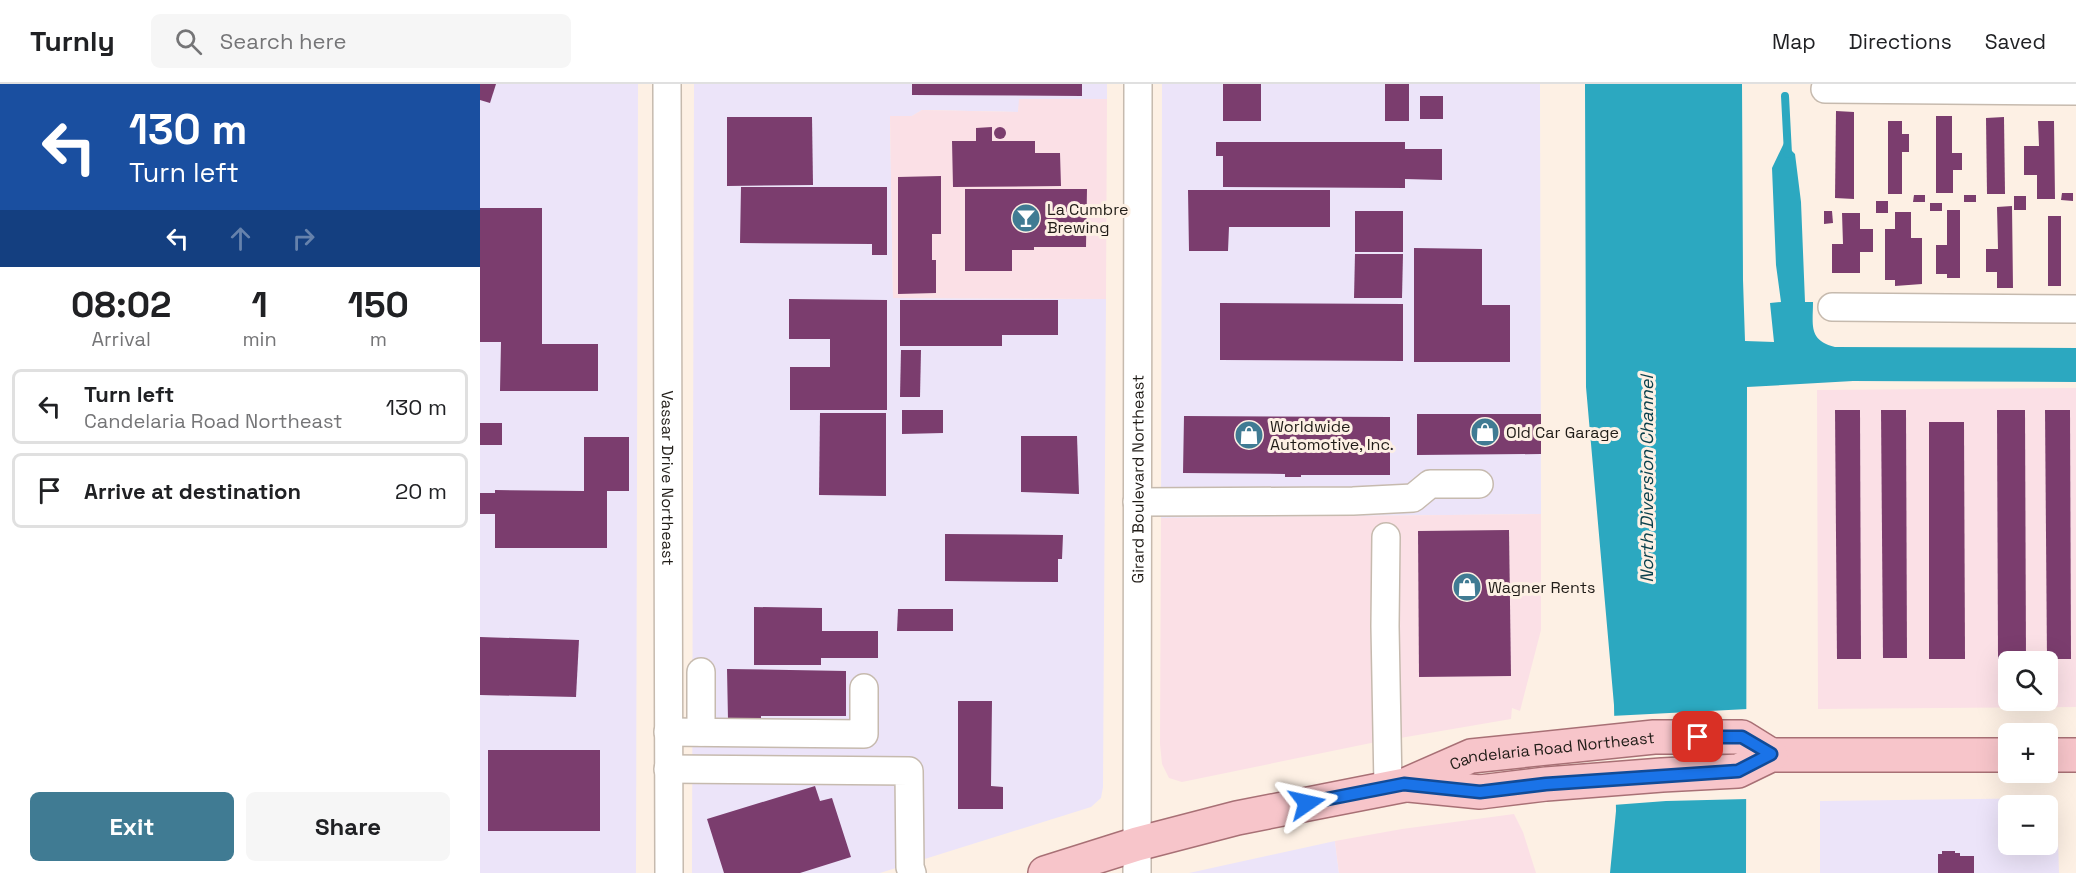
<!DOCTYPE html>
<meta charset="utf-8">
<style>
:root{--surface:#fff;--page:#f6f6f6;--text:#202124;--muted:#757577;--line:#e0e0e0;--accent:#407b93}
body{margin:0;font-family:"Space Grotesk",sans-serif;background:var(--page);color:var(--text);height:100vh;display:flex;flex-direction:column;font-size:22px;white-space:nowrap}
*{box-sizing:border-box;margin:0}
p{font-size:20px;color:var(--muted)}
.icon{flex:none;width:33px;height:33px;fill:none;stroke:currentColor;stroke-width:2;stroke-linecap:round;stroke-linejoin:round}
.map{position:relative;flex:1;overflow:hidden}
.side{display:flex;flex-direction:column;background:var(--surface);width:480px}
.side>*{flex:none}
.guide{background:#1a4fa0;color:#fff;overflow:hidden}
.tools{position:absolute;left:1518px;top:567px;display:grid;gap:12px}
.tools a{display:grid;place-items:center;width:60px;height:60px;border-radius:9px;background:var(--surface);box-shadow:0 6px 24px #0002;font-size:30px}
.pin{position:absolute;display:grid;place-items:center;width:51px;height:51px;color:#fff;margin:-26px;border-radius:12px;box-shadow:0 3px 9px #0006}
.me{position:absolute;width:66px;margin:-33px;rotate:79deg;stroke-linejoin:round;filter:drop-shadow(0 0 4px #0008)}
.turn{display:flex;align-items:center;gap:21px;height:126px;padding:0 30px;font-size:27px}
.turn .icon{width:78px;height:78px;stroke-width:2.5}
.turn b{display:block;font-size:42px;line-height:51px}
.lanes{display:flex;align-items:center;height:57px;padding:0 30px;background:#0003;justify-content:center;gap:30px;direction:ltr}
.lanes .off{opacity:.35}
.eta{display:flex;justify-content:space-evenly;align-items:center;height:102px;text-align:center}
.eta b{font-size:36px;font-weight:700;line-height:42px}
.action{display:flex;gap:12px;margin-top:auto;padding:12px 30px}
.action a{flex:1;height:69px;border-radius:9px;background:var(--accent);color:#fff;font-size:24px;font-weight:700;line-height:69px;text-align:center}
.action a+a{background:var(--page);color:var(--text)}
ul{padding:0;list-style:none}
li{display:flex;align-items:center;gap:18px;height:75px;margin:0 12px 9px;padding:0 18px;border:3px solid var(--line);border-radius:9px}
li div{flex:1}
li b{display:block;font-size:22px}
li em{font-style:normal}
header{display:flex;align-items:center;gap:36px;box-sizing:border-box;height:84px;padding:0 30px;background:var(--surface);border-bottom:2px solid var(--line)}
header strong{font-size:28px}
nav{display:flex;gap:33px;margin-inline-start:auto;font-size:21px}
.search{width:420px;height:54px;background:var(--page);display:flex;align-items:center;gap:15px;box-sizing:border-box;padding:0 21px;border-radius:9px;color:var(--muted);font-size:22px}
main{display:flex;flex:1;min-height:0}
.map>svg:first-child{display:block}
</style>
<header>
<strong>Turnly</strong>
<div class="search"><svg class="icon" aria-label="search" viewBox="0 0 24 24"><circle cx="10" cy="10" r="6"/><path d="M15 15l6 6"/></svg>Search here</div>
<nav><a>Map</a><a>Directions</a><a>Saved</a></nav>
</header>
<main>
<section class="side">
<div class="guide">
<div class="turn"><svg class="icon" aria-label="left" viewBox="0 0 24 24"><path d="M17 20v-9H6M10 6l-5 5 5 5"/></svg><div><b>130 m</b>Turn left</div></div>
<div class="lanes"><svg class="icon" aria-label="left" viewBox="0 0 24 24"><path d="M17 20v-9H6M10 6l-5 5 5 5"/></svg><svg class="icon off" aria-label="ahead" viewBox="0 0 24 24"><path d="M12 20V5M6 11l6-6 6 6"/></svg><svg class="icon off" aria-label="right" viewBox="0 0 24 24"><path d="M7 20v-9h11M14 6l5 5-5 5"/></svg></div>
</div>
<div class="eta">
<div><b>08:02</b><p>Arrival</p></div>
<div><b>1</b><p>min</p></div>
<div><b>150</b><p>m</p></div>
</div>
<ul>
<li><svg class="icon" aria-label="left" viewBox="0 0 24 24"><path d="M17 20v-9H6M10 6l-5 5 5 5"/></svg><div><b>Turn left</b><p>Candelaria Road Northeast</p></div><em>130 m</em></li>
<li><svg class="icon" aria-label="arrive" viewBox="0 0 24 24"><path d="M6 21V4h12l-3 4 3 4H6"/></svg><div><b>Arrive at destination</b></div><em>20 m</em></li>
</ul>
<div class="action"><a>Exit</a><a>Share</a></div>
</section>
<div class="map">
<svg width="1596" height="789" viewBox="0 0 1596 789">
<rect width="100%" height="100%" fill="#fdf0e4"/>
<g fill="#ece4f9" fill-rule="evenodd">
<polygon points="0,0 158,0 156,789 0,789"/>
<polygon points="214,0 627,0 627,15 540,15 538,28 442,26 432,32 410,32 413,214 626,215 623,703 621,714 611,723 400,789 212,789"/>
<polygon points="682,0 1060,0 1061,430 681,434"/>
<path d="M 1568,714 L 1577,720 L 1579,789 L 1340,789 L 1340,717 ZM 1528,722 L 1568,722 L 1568,760 L 1528,760 Z"/>
<polygon points="855,757 859,789 709,789"/>
</g>
<g fill="#fbe0e6" fill-rule="evenodd">
<polygon points="539,15 627,15 626,215 413,214 410,32 432,32 442,26 538,28"/>
<path d="M 1596,304 L 1596,623 L 1338,625 L 1337,306 ZM 1528,578 L 1568,578 L 1568,616 L 1528,616 Z"/>
<polygon points="1061,430 1061,546 1040,627 1032,624 1031,635 891,659 702,698 689,694 682,680 680,660 681,434"/>
<polygon points="1034,730 1043,748 1056,789 859,789 855,757 922,745"/>
</g>
<path fill="#2ca8c0" d="M 1105,0 L 1262,0 L 1263,196 L 1265,257 L 1294,258 L 1290,219 L 1301,218 L 1296,181 L 1292,84 L 1304,59 L 1315,70 L 1321,118 L 1325,218 L 1333,218 C 1333,241 1328,256 1355,263 L 1596,264 L 1596,298 L 1373,297 L 1267,303 L 1266,789 L 1130,789 L 1136,727 L 1134,621 L 1106,303 Z"/>
<polygon fill="#fdf0e4" points="1268,625 1268,715 1186,717 1133,721 1131,632"/>
<g fill="none" stroke-linecap="round" stroke-linejoin="round">
<polyline stroke="#2ca8c0" stroke-width="8" points="1305,12 1308,70"/>
</g>
<g fill="#7b3d6e">
<polygon points="0,0 16,0 10,19 0,16"/>
<polygon points="432,0 602,0 602,12 432,11"/>
<rect x="743" y="0" width="38" height="37"/>
<rect x="905" y="0" width="24" height="37"/>
<rect x="940" y="12" width="23" height="23"/>
<polygon points="1356,27 1374,28 1374,115 1355,114"/>
<polygon points="1456,32 1472,32 1472,69 1482,69 1482,86 1473,86 1473,109 1456,109"/>
<polygon points="247,33 332,33 333,101 247,102"/>
<polygon points="1524,33 1525,110 1507,110 1506,34"/>
<polygon points="1408,37 1422,37 1422,50 1429,50 1429,68 1422,68 1422,110 1408,110"/>
<polygon points="1558,37 1574,37 1575,115 1557,115 1557,91 1544,91 1544,62 1559,62"/>
<polygon points="512,43 512,57 555,57 555,69 580,69 581,102 473,103 472,57 496,57 496,44"/>
<circle cx="520" cy="49" r="6"/>
<polygon points="736,58 925,58 925,65 962,65 962,96 925,95 925,104 743,103 743,72 736,72"/>
<polygon points="461,92 461,150 452,150 452,176 456,176 456,209 418,210 418,93"/>
<polygon points="261,103 407,103 407,171 392,171 392,160 260,159"/>
<polygon points="485,105 607,105 606,163 554,163 554,166 532,166 532,187 485,187"/>
<polygon points="708,106 850,106 850,143 749,143 748,167 709,167"/>
<polygon points="1582,109 1593,109 1593,117 1581,116"/>
<polygon points="1434,111 1445,111 1445,118 1433,118"/>
<rect x="1484" y="111" width="12" height="7"/>
<rect x="1534" y="112" width="12" height="14"/>
<rect x="1396" y="117" width="12" height="12"/>
<rect x="1450" y="119" width="12" height="8"/>
<polygon points="1532,122 1533,204 1517,204 1517,188 1506,188 1506,165 1518,165 1517,123"/>
<polygon points="0,124 62,124 62,260 118,260 118,307 20,307 21,258 0,258"/>
<polygon points="1467,126 1480,126 1480,194 1467,194 1467,190 1456,190 1456,161 1467,161"/>
<rect x="875" y="127" width="48" height="41"/>
<polygon points="1344,127 1352,127 1353,139 1344,140"/>
<polygon points="1415,128 1431,128 1431,154 1442,154 1442,200 1415,202 1415,196 1405,196 1405,145 1415,145"/>
<polygon points="1362,129 1380,129 1380,145 1393,145 1393,168 1380,168 1380,189 1352,189 1352,160 1363,160"/>
<rect x="1568" y="132" width="13" height="70"/>
<polygon points="934,164 1002,165 1002,221 1030,221 1030,278 934,278"/>
<polygon points="875,170 923,170 922,214 874,214"/>
<polygon points="309,215 407,216 407,326 310,326 310,283 350,283 350,255 309,255"/>
<polygon points="420,216 578,216 578,251 522,251 522,262 420,262"/>
<polygon points="740,219 923,220 923,277 740,276"/>
<polygon points="421,266 441,266 440,313 420,313"/>
<polygon points="422,326 463,326 463,349 422,350"/>
<polygon points="1355,326 1380,326 1381,575 1357,575"/>
<polygon points="1401,326 1426,326 1427,574 1403,574"/>
<polygon points="1517,326 1545,326 1546,574 1518,575"/>
<polygon points="1565,326 1590,326 1591,575 1567,575"/>
<polygon points="340,329 406,329 406,412 339,411"/>
<polygon points="937,330 1061,330 1061,370 937,371"/>
<polygon points="704,332 910,333 910,391 821,391 821,393 805,393 805,390 703,389"/>
<polygon points="1449,338 1484,338 1485,575 1449,575"/>
<rect x="0" y="339" width="22" height="22"/>
<polygon points="541,352 597,352 599,410 541,408"/>
<polygon points="104,353 149,353 149,407 127,407 127,464 15,464 15,430 0,430 0,409 15,409 15,406 104,407"/>
<polygon points="1029,446 1031,592 939,593 938,447"/>
<polygon points="465,450 583,451 582,475 578,475 578,498 465,497"/>
<polygon points="274,523 342,524 342,547 398,547 398,574 341,574 341,581 274,581"/>
<polygon points="418,525 473,525 473,547 417,547"/>
<polygon points="0,553 99,556 96,613 0,611"/>
<polygon points="247,585 366,587 366,632 281,632 281,635 248,636"/>
<polygon points="478,617 512,617 511,702 523,703 523,725 478,725"/>
<rect x="8" y="666" width="112" height="81"/>
<polygon points="335,702 340,717 352,714 371,773 320,789 244,789 227,735"/>
<polygon points="1462,767 1475,767 1475,769 1480,769 1480,772 1494,772 1494,789 1458,789 1458,770 1462,770"/>
</g>
<g fill="none" stroke-linecap="round" stroke-linejoin="round">
<g stroke="#c6baae" stroke-width="30">
<g id="minor">
<path id="s1" d="M 187,0 L 189,789"/>
<polyline points="1345,5 1596,7"/>
<polyline points="1352,223 1596,225"/>
<polyline points="657,418 873,417 933,414 950,400 999,400"/>
<polyline points="906,453 905,542 908,703"/>
<polyline points="221,588 221,648"/>
<polyline points="188,648 384,650 384,604"/>
<polyline points="188,685 429,687 430,783 432,789"/>
<path id="s2" d="M 657,789 L 658,0"/>
</g>
</g>
<g stroke="#a87075" stroke-width="36">
<g id="major">
<polyline points="1568,671 1596,671"/>
<polyline points="929,701 1000,708 1066,700 1182,691 1258,687 1291,671 1528,671"/>
<path id="s3" d="M 565,789 L 657,760 L 757,734 L 925,701 L 991,672 L 1174,653 L 1262,653 L 1291,671"/>
</g>
</g>
<use href="#minor" stroke="#fff" stroke-width="27"/>
<use href="#major" stroke="#f7c5ca" stroke-width="33"/>
</g>
<g fill="none" stroke-linecap="round" stroke-linejoin="round">
<g stroke="#114b97" stroke-width="15">
<polyline id="route" points="827,719 924,700 1000,708 1066,700 1258,687 1291,670 1262,653 1218,653"/>
</g>
<use href="#route" stroke="#1a73e8" stroke-width="10"/>
</g>
<defs>
<g id="bar-disc" transform="scale(1.5)"><circle r="9.5" fill="#407b93" stroke="#fdf0e4"/><path d="M-6-5H6L.8 .8V4.5H3.5V6h-7V4.5H-.8V.8Z" fill="#fff"/></g>
<g id="shop-disc" transform="scale(1.5)"><circle r="9.5" fill="#407b93" stroke="#fdf0e4"/><path d="M-5-2.5h2.3a2.7 3.5 0 0 1 5.4 0H5L5.5 6h-11ZM-1.5-2.5h3a1.5 2.3 0 0 0-3 0Z" fill="#fff"/></g>
</defs>
<g fill-rule="evenodd">
<use href="#bar-disc" x="546" y="134"/>
<use href="#shop-disc" x="1005" y="348"/>
<use href="#shop-disc" x="769" y="351"/>
<use href="#shop-disc" x="987" y="503"/>
</g>
<g text-anchor="middle" stroke-width="6" stroke-linejoin="round" paint-order="stroke">
<g font-size="16" fill="#201c17" stroke="#fdf0e4" text-anchor="start">
<text x="567" y="131">La Cumbre<tspan x="567" dy="18">Brewing</tspan></text>
<text x="790" y="348">Worldwide<tspan x="790" dy="18">Automotive, Inc.</tspan></text>
<text x="1026" y="354">Old Car Garage</text>
<text x="1008" y="509">Wagner Rents</text>
</g>
<g font-size="16" fill="#201c17" stroke="#fdf0e4">
<text dy="6" stroke="none"><textPath href="#s1" startOffset="394">Vassar Drive Northeast</textPath></text>
<text dy="6" stroke="none"><textPath href="#s2" startOffset="394">Girard Boulevard Northeast</textPath></text>
<text dy="6" stroke="none"><textPath href="#s3" startOffset="524">Candelaria Road Northeast</textPath></text>
</g>
<g font-size="18" font-style="italic" fill="#093f4a" stroke="#fdf0e4">
<text transform="translate(1167 395) rotate(-90)" y="6">North Diversion Channel</text>
</g>
</g>
</svg>
<div class="tools">
<a><svg class="icon" aria-label="search" viewBox="0 0 24 24"><circle cx="10" cy="10" r="6"/><path d="M15 15l6 6"/></svg></a>
<a>+</a>
<a>−</a>
</div>
<div class="pin" style="left:1218px;top:653px;background:#d93025"><svg class="icon" aria-label="arrive" viewBox="0 0 24 24"><path d="M6 21V4h12l-3 4 3 4H6"/></svg></div>
<svg class="me" style="left:827px;top:719px" viewBox="-20 -20 40 40"><path d="M0-17L14 15 0 8-14 15z" fill="#1a73e8" stroke="#fff" stroke-width="4"/></svg>
</div>
</main>
